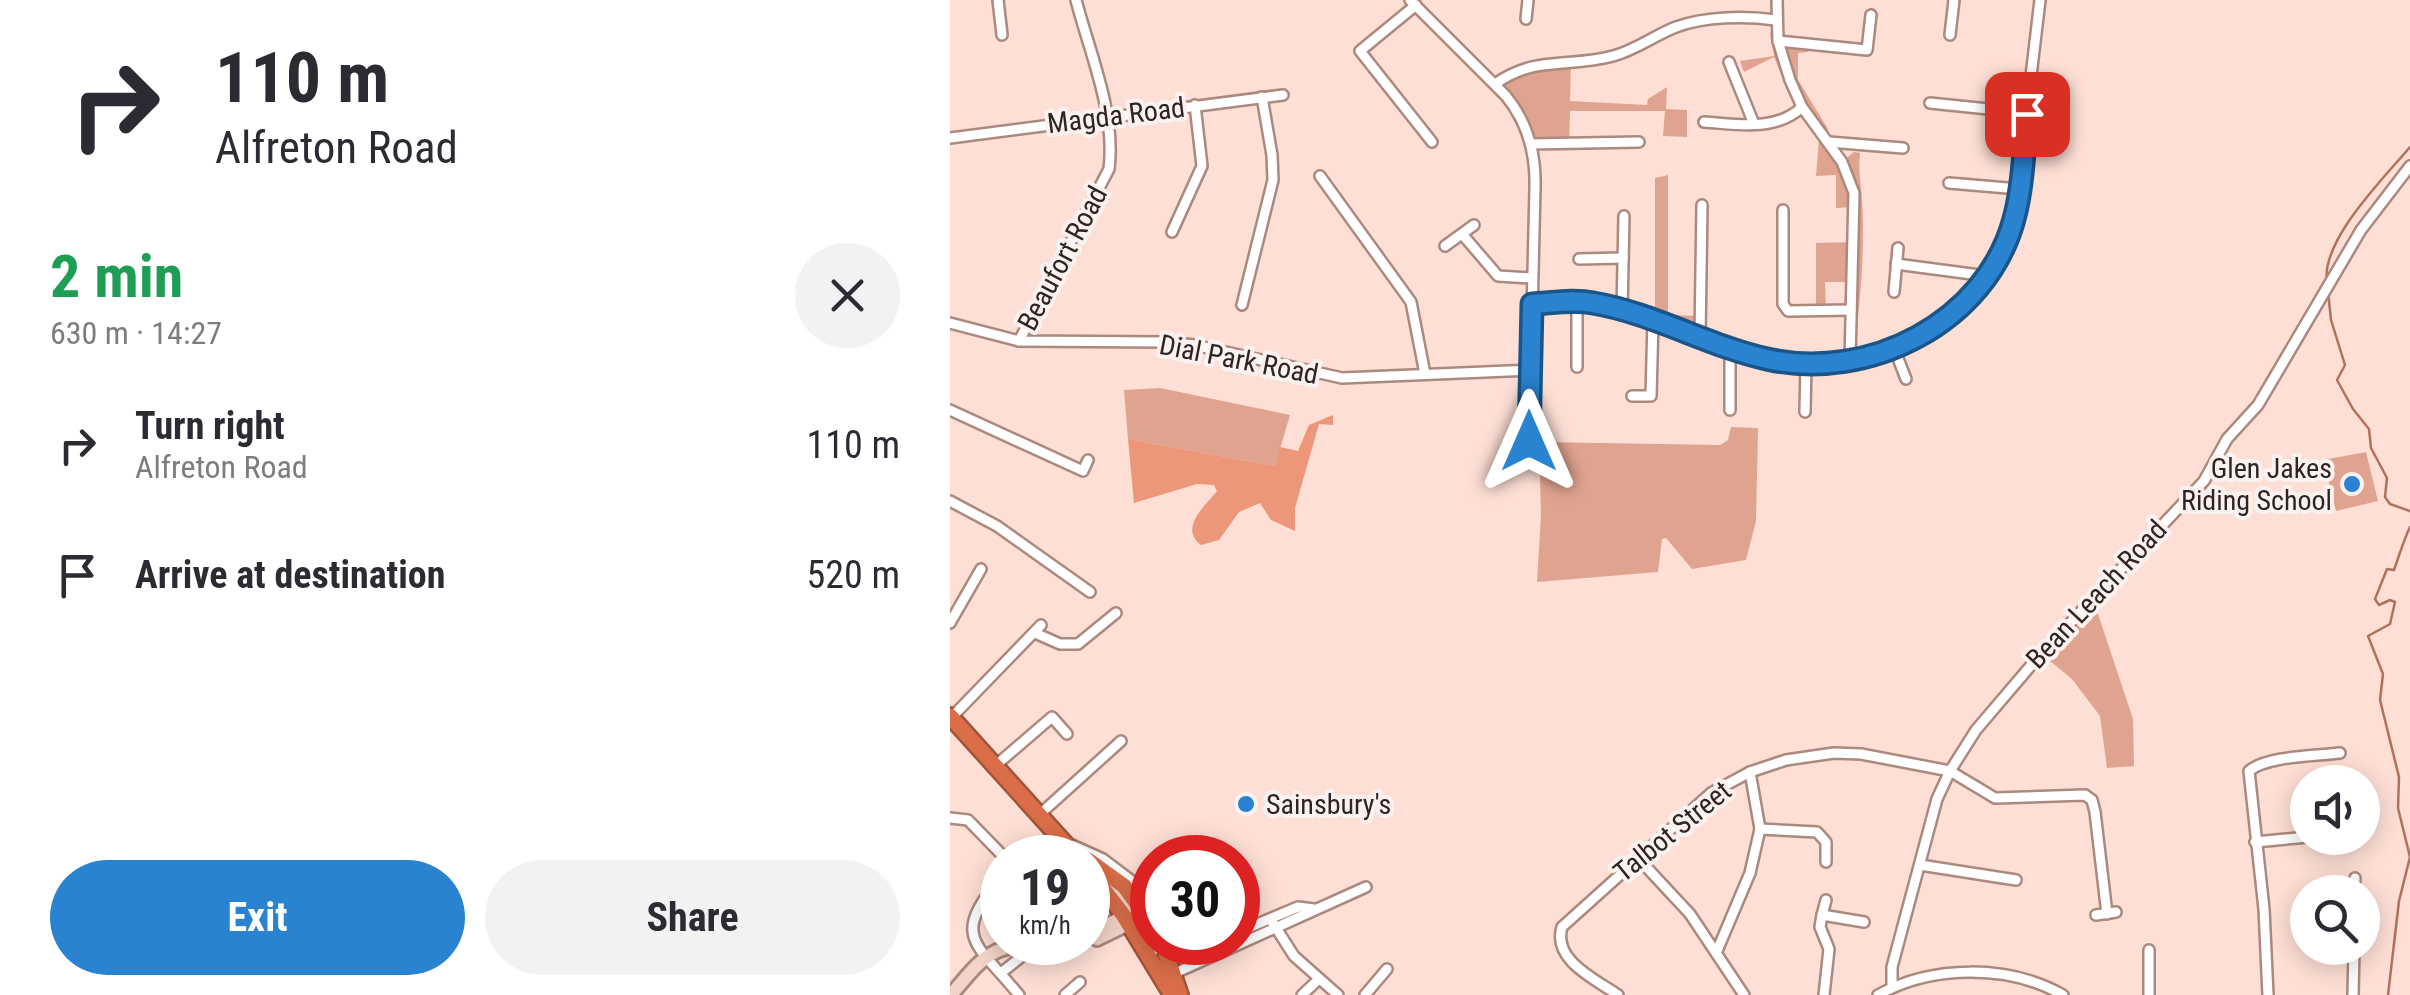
<!DOCTYPE html>
<meta charset="utf-8">
<style>
:root{--surface:#fff;--page:#f2f2f3;--text:#2b2b33;--muted:#7c7c81;--accent:#2983d0}
body{margin:0;font-family:"Roboto Condensed",sans-serif;background:var(--page);color:var(--text);height:100vh;display:flex;flex-direction:column;font-size:38px;white-space:nowrap}
*{box-sizing:border-box;margin:0}
p{font-size:32px;color:var(--muted)}
.icon{flex:none;width:55px;height:55px;fill:none;stroke:currentColor;stroke-width:2;stroke-linecap:round;stroke-linejoin:round}
.map{position:relative;flex:1;overflow:hidden}
.side{display:flex;flex-direction:column;background:var(--surface);width:950px}
.side>*{flex:none}
.top-card{background:#fff;color:var(--text);overflow:hidden}
.fabs{position:absolute;left:1340px;top:765px;display:grid;gap:20px}
.fabs a{display:grid;place-items:center;width:90px;height:90px;border-radius:50%;background:var(--surface);box-shadow:0 5px 25px #0003;font-size:50px}
.speed{position:absolute;left:30px;top:835px;display:flex;gap:20px;font-size:50px;font-weight:700;text-align:center}
.speed>*{display:grid;place-content:center;width:130px;height:130px;border-radius:50%;background:var(--surface);box-shadow:0 5px 25px #0003;line-height:1}
.speed small{font-size:25px;font-weight:400}
.speed .limit{border:15px solid #d22;background:#fff;color:#111}
.pin{position:absolute;display:grid;place-items:center;width:85px;height:85px;color:#fff;margin:-42px;border-radius:20px;box-shadow:0 5px 15px #0006}
.me{position:absolute;width:110px;margin:-55px;rotate:0deg;stroke-linejoin:round;filter:drop-shadow(0 0 8px #0008)}
.turn{display:flex;align-items:center;gap:35px;height:210px;padding:0 50px;font-size:45px}
.turn .icon{width:130px;height:130px;stroke-width:2.5}
.turn b{display:block;font-size:70px;line-height:85px}
.round{display:grid;place-items:center;flex:none;width:105px;height:105px;border-radius:52px;background:var(--page)}
.overview{display:flex;align-items:center;justify-content:space-between;height:170px;padding:0 50px}
h1{font-size:60px;font-weight:700;line-height:75px;color:#1e9e55}
.primary-button{display:flex;gap:20px;margin-top:auto;padding:20px 50px}
.primary-button a{flex:1;height:115px;border-radius:60px;background:var(--accent);color:#fff;font-size:40px;font-weight:700;line-height:115px;text-align:center}
.primary-button a+a{background:var(--page);color:var(--text)}
ul{padding:0;list-style:none}
li{display:flex;align-items:center;gap:30px;height:130px;padding:0 50px}
li div{flex:1}
li b{display:block;font-size:38px}
li em{font-style:normal}
main{display:flex;flex:1;min-height:0}
.map>svg:first-child{display:block}
</style>
<main>
<section class="side">
<div class="top-card">
<div class="turn"><svg class="icon" aria-label="right" viewBox="0 0 24 24"><path d="M7 20v-9h11M14 6l5 5-5 5"/></svg><div><b>110 m</b>Alfreton Road</div></div>
</div>
<div class="overview"><div><h1>2 min</h1><p>630 m · 14:27</p></div><a class="round"><svg class="icon" aria-label="close" viewBox="0 0 24 24"><path d="M6 6l12 12M18 6L6 18"/></svg></a></div>
<ul>
<li><svg class="icon" aria-label="right" viewBox="0 0 24 24"><path d="M7 20v-9h11M14 6l5 5-5 5"/></svg><div><b>Turn right</b><p>Alfreton Road</p></div><em>110 m</em></li>
<li><svg class="icon" aria-label="arrive" viewBox="0 0 24 24"><path d="M6 21V4h12l-3 4 3 4H6"/></svg><div><b>Arrive at destination</b></div><em>520 m</em></li>
</ul>
<div class="primary-button"><a>Exit</a><a>Share</a></div>
</section>
<div class="map">
<svg width="1460" height="995" viewBox="0 0 1460 995">
<rect width="100%" height="100%" fill="#fedfd5"/>
<g fill="#e0a38f">
<path d="M 820,33 L 827,33 L 829,41 L 857,44 L 858,52 L 848,53 L 848,80 L 878,129 L 879,142 L 893,161 L 904,152 L 910,153 C 908,171 911,183 912,200 C 915,241 911,321 900,360 L 928,354 L 921,363 L 869,371 L 856,365 C 837,374 813,365 794,360 L 789,351 L 700,320 L 705,310 L 705,178 L 718,175 L 718,315 L 751,316 L 750,336 L 762,333 L 789,341 L 789,351 L 827,362 L 899,360 L 902,282 L 875,282 L 876,310 L 866,310 L 866,243 L 903,242 L 904,207 L 886,208 L 886,175 L 866,176 L 869,139 L 856,122 L 852,107 L 841,98 L 824,57 L 794,72 L 790,61 L 824,56 Z"/>
<polygon points="621,61 620,101 697,105 698,99 717,87 716,109 737,110 737,137 713,136 715,111 620,111 619,143 581,144 546,84 562,73"/>
<polygon points="210,388 340,415 325,466 178,439 174,390"/>
<polygon points="781,427 808,428 806,521 796,560 742,569 716,538 712,539 708,572 587,582 591,515 589,442 770,445 778,440"/>
<polygon points="1416,452 1428,501 1386,511 1375,466 1378,459"/>
<polygon points="1145,605 1183,719 1184,766 1157,768 1150,716 1122,679 1095,657"/>
</g>
<path fill="#ec967a" d="M 383,415 L 383,425 L 369,424 L 345,508 L 345,531 L 321,520 L 310,503 L 289,512 L 269,540 L 251,545 C 229,528 254,507 267,491 L 264,485 L 247,484 L 184,503 L 178,439 L 325,466 L 330,447 L 348,451 L 359,425 Z"/>
<g fill="none" stroke-linecap="round" stroke-linejoin="round">
<g stroke="#b2715d" stroke-width="2.5">
<path d="M 1377,283 C 1370,241 1434,178 1460,147"/>
<polyline points="1378,291 1381,320 1395,365 1387,380 1403,409 1419,429 1421,448 1437,478 1435,497 1440,504 1460,511"/>
<path d="M 1438,995 L 1449,901 L 1460,857 L 1448,808 L 1449,777 L 1430,700 L 1433,674 L 1418,636 L 1440,624 L 1445,602 L 1440,600 L 1429,605 L 1425,599 L 1437,569 L 1444,570 C 1449,556 1453,542 1460,527"/>
</g>
<g stroke="#ac897e" stroke-width="14">
<g id="street">
<polyline points="48,0 52,35"/>
<path d="M 460,0 L 556,96 C 578,123 586,154 585,188 L 579,441"/>
<polyline points="827,0 828,41 840,80 852,107 892,162 904,193 900,361"/>
<polyline points="466,5 410,51 482,142"/>
<polyline points="576,19 578,0"/>
<polyline points="1000,35 1004,0"/>
<polyline points="828,41 917,50 921,15"/>
<polyline points="779,62 804,124"/>
<path d="M 545,84 C 586,55 619,68 663,56 C 686,50 705,35 726,27 C 756,16 795,16 826,20"/>
<polyline points="980,103 1077,113"/>
<path d="M 754,122 C 787,124 826,132 852,107"/>
<polyline points="0,138 333,95"/>
<polyline points="879,142 953,148"/>
<polyline points="581,144 689,142"/>
<polyline points="370,176 461,302 475,374"/>
<polyline points="999,183 1069,189"/>
<polyline points="833,210 833,304 838,311 901,310"/>
<polyline points="222,232 252,166 245,105"/>
<polyline points="512,234 548,276 582,278"/>
<polyline points="495,246 524,225"/>
<polyline points="629,259 673,258"/>
<polyline points="946,264 1037,276"/>
<polyline points="944,292 948,248"/>
<path d="M 582,304 C 602,303 624,299 643,303 C 705,314 762,349 824,361 C 899,375 989,344 1034,281 C 1047,262 1056,241 1064,220 L 1090,0"/>
<polyline points="292,305 323,180 322,155 312,97"/>
<polyline points="672,311 674,216"/>
<polyline points="0,323 69,341 214,342 244,345 392,378 580,370"/>
<polyline points="750,337 752,205"/>
<path d="M 69,341 L 159,169 C 166,113 140,54 126,0"/>
<polyline points="944,348 956,379"/>
<polyline points="627,367 627,302"/>
<polyline points="682,396 701,396 703,321"/>
<polyline points="0,410 133,471 138,460"/>
<polyline points="780,410 780,347"/>
<polyline points="855,412 856,365"/>
<polyline points="0,501 47,526 140,592"/>
<polyline points="0,623 31,569"/>
<polyline points="85,633 110,644 128,644 166,613"/>
<polyline points="2,717 91,625"/>
<polyline points="45,766 102,717 117,734"/>
<polyline points="89,815 171,741"/>
<polyline points="0,818 18,820 55,858"/>
<polyline points="810,829 867,832 876,842 876,862"/>
<polyline points="1305,842 1358,837"/>
<polyline points="122,845 153,859 202,896"/>
<polyline points="687,857 740,914 794,995"/>
<polyline points="69,858 85,843"/>
<polyline points="970,865 1066,880"/>
<path d="M 52,876 C 0,938 25,941 69,995"/>
<polyline points="1404,892 1405,878"/>
<polyline points="872,915 876,900"/>
<polyline points="1146,915 1166,912"/>
<polyline points="321,920 344,956 388,995"/>
<polyline points="288,932 348,907 364,909"/>
<polyline points="244,942 258,942"/>
<polyline points="767,951 800,873 810,829 800,772"/>
<polyline points="51,973 76,953"/>
<polyline points="223,974 416,887"/>
<polyline points="942,987 942,967 987,799 1000,771 1026,730 1089,656 1254,481 1277,439 1308,405 1411,230 1460,166"/>
<polyline points="115,995 130,982"/>
<polyline points="352,995 369,979"/>
<polyline points="415,995 437,969"/>
<path d="M 668,995 C 645,979 602,960 612,927 L 761,793 L 800,772 L 836,760 L 884,753 L 911,754 L 1000,771 L 1045,798 L 1135,795 L 1142,800 L 1145,812 L 1157,914"/>
<polyline points="874,995 879,949 870,927 872,915 914,922"/>
<path d="M 928,995 C 982,965 1058,964 1113,995"/>
<polyline points="1199,995 1199,950"/>
<path d="M 1318,995 L 1314,909 L 1299,771 C 1316,756 1366,756 1390,753"/>
<polyline points="1403,995 1404,948"/>
</g>
</g>
<g stroke="#ac897e" stroke-width="18">
<g id="secondary">
<polyline points="153,875 181,912 202,950"/>
<polyline points="138,936 179,913"/>
<polyline points="147,939 178,924 181,914"/>
<path d="M 1,995 C 37,952 41,946 97,942"/>
</g>
</g>
<g stroke="#a0543a" stroke-width="20">
<g id="highway">
<polyline points="0,716 128,858"/>
<polyline points="138,860 174,886 202,924"/>
<polyline points="138,869 174,916 222,995"/>
<polyline points="212,942 230,995"/>
</g>
</g>
<use href="#street" stroke="#fff" stroke-width="9"/>
<use href="#secondary" stroke="#f4d4c8" stroke-width="12"/>
<use href="#highway" stroke="#db6e49" stroke-width="15"/>
</g>
<g fill="none" stroke-linecap="round" stroke-linejoin="round">
<g stroke="#1b5587" stroke-width="25">
<path id="route" d="M 579,441 L 582,304 C 602,303 624,299 643,303 C 703,313 758,346 817,359 C 918,382 1036,323 1064,219 C 1073,186 1074,148 1077,114"/>
</g>
<use href="#route" stroke="#2983d0" stroke-width="18"/>
</g>
<g fill="#2983d0" stroke="#faf2f0" stroke-width="4">
<circle cx="1402" cy="484" r="10"/>
<circle cx="296" cy="804" r="10"/>
</g>
<g text-anchor="middle" stroke-width="8" stroke-linejoin="round" paint-order="stroke">
<g font-size="28" fill="#31231f" stroke="#faf2f0">
<text transform="translate(166 115) rotate(-7)" y="10">Magda Road</text>
<text transform="translate(112 258) rotate(-62)" y="10">Beaufort Road</text>
<text transform="translate(289 359) rotate(11)" y="10">Dial Park Road</text>
<text transform="translate(1146 594) rotate(-47)" y="10">Bean Leach Road</text>
<text transform="translate(722 831) rotate(-39)" y="10">Talbot Street</text>
</g>
<g font-size="28" fill="#31231f" stroke="#faf2f0" text-anchor="end">
<text x="1382" y="478">Glen Jakes<tspan x="1382" dy="32">Riding School</tspan></text>
<text x="316" y="814" text-anchor="start">Sainsbury's</text>
</g>
</g>
</svg>
<div class="fabs">
<a><svg class="icon" aria-label="sound" viewBox="0 0 24 24"><path d="M4 9h4l5-4v14l-5-4H4zM17 9q2 3 0 6"/></svg></a>
<a><svg class="icon" aria-label="search" viewBox="0 0 24 24"><circle cx="10" cy="10" r="6"/><path d="M15 15l6 6"/></svg></a>
</div>
<div class="speed"><div>19<small>km/h</small></div><div class="limit">30</div></div>
<div class="pin" style="left:1077px;top:114px;background:#d93025"><svg class="icon" aria-label="arrive" viewBox="0 0 24 24"><path d="M6 21V4h12l-3 4 3 4H6"/></svg></div>
<svg class="me" style="left:579px;top:441px" viewBox="-20 -20 40 40"><path d="M0-17L14 15 0 8-14 15z" fill="#2983d0" stroke="#fff" stroke-width="4"/></svg>
</div>
</main>
